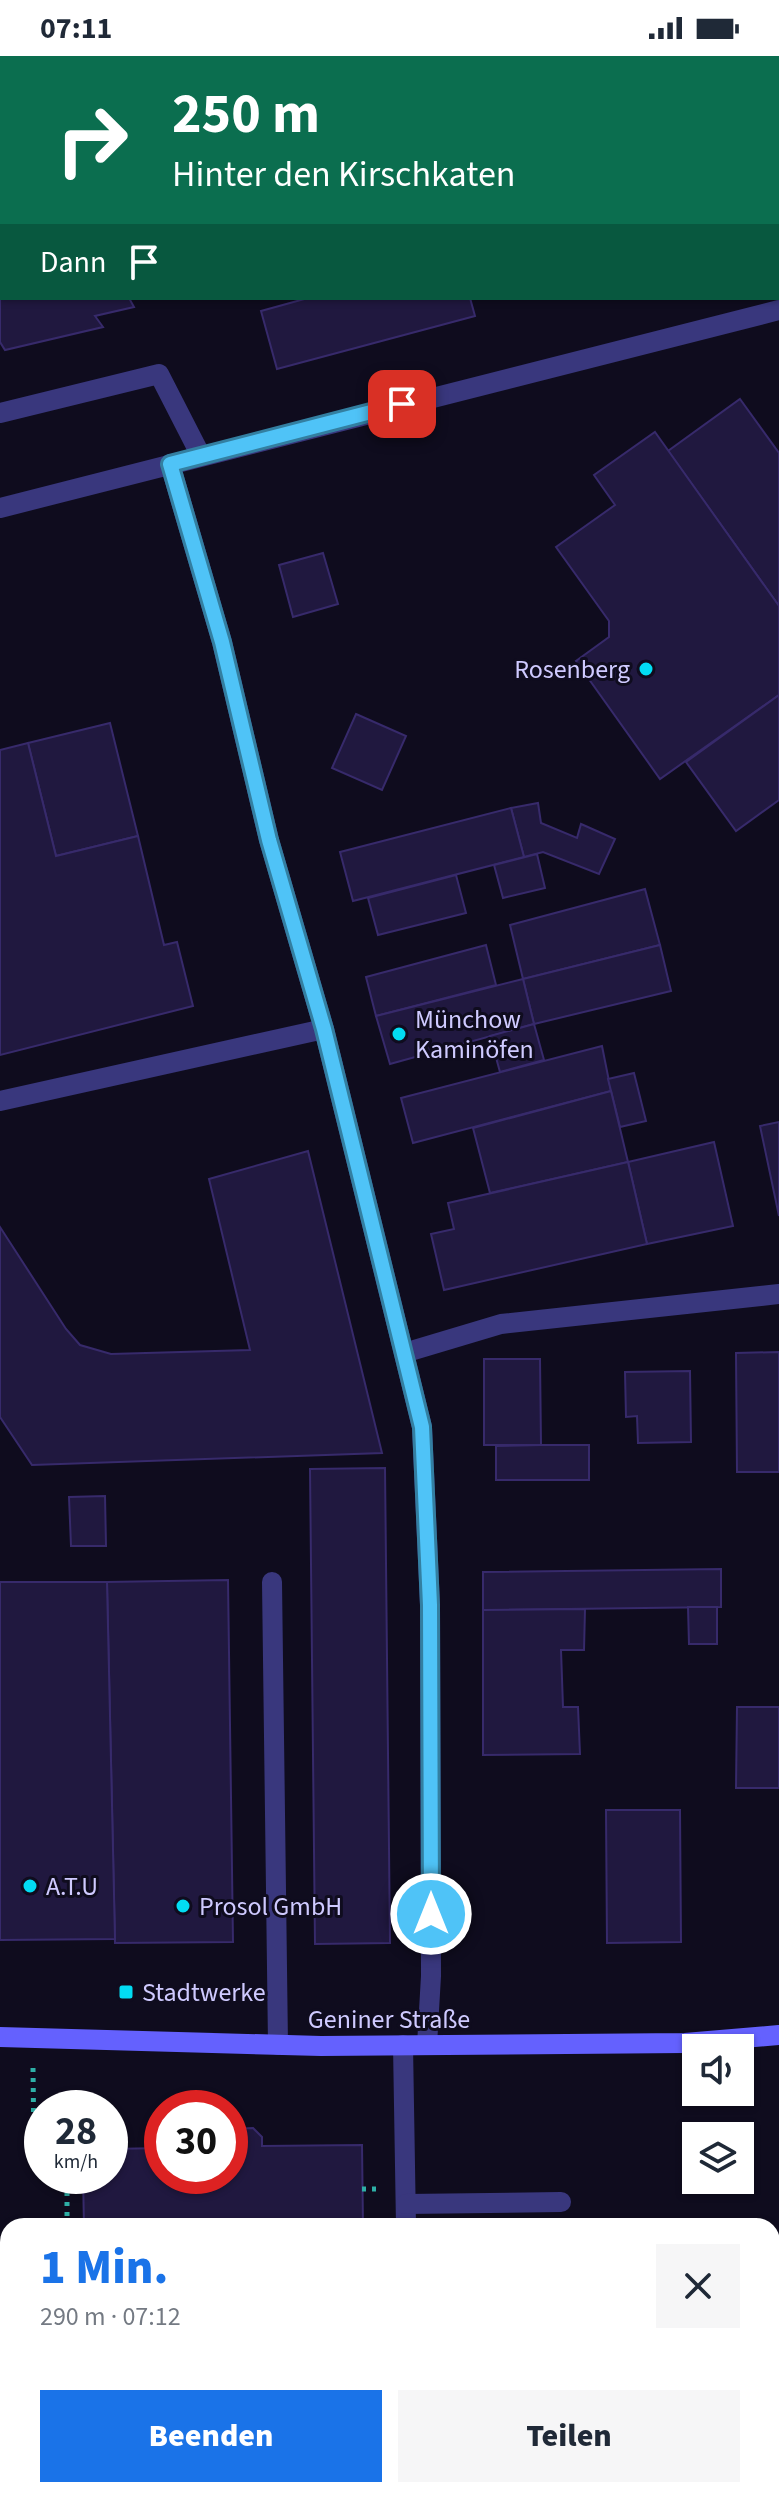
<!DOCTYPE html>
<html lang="de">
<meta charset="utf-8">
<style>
:root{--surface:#fff;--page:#f6f6f7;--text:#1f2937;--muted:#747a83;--accent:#1a73e8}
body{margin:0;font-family:"Source Sans 3",sans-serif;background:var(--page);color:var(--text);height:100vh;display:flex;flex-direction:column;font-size:30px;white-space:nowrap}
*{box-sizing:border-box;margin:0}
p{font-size:26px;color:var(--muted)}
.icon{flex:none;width:44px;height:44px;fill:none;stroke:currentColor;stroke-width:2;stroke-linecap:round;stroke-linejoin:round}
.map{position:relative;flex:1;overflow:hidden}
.sheet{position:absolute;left:0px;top:2162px;width:780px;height:280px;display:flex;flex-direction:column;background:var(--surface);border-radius:24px 24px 0 0;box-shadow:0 2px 6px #0004}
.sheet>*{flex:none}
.banner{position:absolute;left:0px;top:0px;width:780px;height:244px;box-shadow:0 2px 6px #0004;background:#0b6e4f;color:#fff;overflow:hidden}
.buttons{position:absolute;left:682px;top:1978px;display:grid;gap:16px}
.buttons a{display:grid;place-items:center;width:72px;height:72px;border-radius:0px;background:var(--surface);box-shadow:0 2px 6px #0004;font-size:40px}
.speed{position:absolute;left:24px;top:2034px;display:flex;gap:16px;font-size:40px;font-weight:700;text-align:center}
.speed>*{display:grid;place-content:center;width:104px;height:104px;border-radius:50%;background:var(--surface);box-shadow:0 2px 6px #0004;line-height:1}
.speed small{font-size:20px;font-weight:400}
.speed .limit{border:12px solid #d22;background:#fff;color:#111}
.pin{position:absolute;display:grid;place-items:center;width:68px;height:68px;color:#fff;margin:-34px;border-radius:16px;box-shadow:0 4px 12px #0006}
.me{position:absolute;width:88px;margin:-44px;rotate:0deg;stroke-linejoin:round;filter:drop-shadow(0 0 6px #0008)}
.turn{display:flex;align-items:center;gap:28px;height:168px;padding:0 40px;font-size:36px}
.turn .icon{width:104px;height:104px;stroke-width:2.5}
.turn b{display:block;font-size:56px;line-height:68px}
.then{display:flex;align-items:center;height:76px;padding:0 40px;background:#0003;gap:16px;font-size:30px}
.round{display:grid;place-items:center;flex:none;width:84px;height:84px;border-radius:0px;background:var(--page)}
.overview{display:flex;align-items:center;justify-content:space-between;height:136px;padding:0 40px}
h1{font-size:48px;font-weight:800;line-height:60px;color:var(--accent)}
.button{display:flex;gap:16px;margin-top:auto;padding:16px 40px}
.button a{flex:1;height:92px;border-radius:0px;background:var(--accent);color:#fff;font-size:32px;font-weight:800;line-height:92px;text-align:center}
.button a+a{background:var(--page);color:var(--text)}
.status{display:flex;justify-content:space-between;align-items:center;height:56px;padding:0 40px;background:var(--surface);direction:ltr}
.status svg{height:22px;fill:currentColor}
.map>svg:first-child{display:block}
</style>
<div class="status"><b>07:11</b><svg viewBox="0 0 49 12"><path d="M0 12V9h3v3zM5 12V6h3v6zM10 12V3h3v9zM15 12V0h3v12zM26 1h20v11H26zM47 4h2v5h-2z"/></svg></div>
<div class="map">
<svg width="779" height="2442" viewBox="0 0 779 2442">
<rect width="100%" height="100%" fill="#0f0c1e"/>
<polygon fill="#0f2827" points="257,2434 415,2434 419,2442 241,2442"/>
<g fill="#20183f" stroke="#372a6b" stroke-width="2">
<polygon points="740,0 779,0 779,150 778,2"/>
<polygon points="0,28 2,242 129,242 134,251 95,260 103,271 5,294 0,286"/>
<polygon points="308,242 470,242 475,260 277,313 261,255"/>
<polygon points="740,343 779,397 779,550 668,395"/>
<polygon points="655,376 779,550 779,639 660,723 576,605 609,581 609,565 556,491 615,449 594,419"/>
<polygon points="323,497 338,548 293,561 279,509"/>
<polygon points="779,639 779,744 736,775 686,706"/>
<polygon points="356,658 406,680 382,734 332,712"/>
<polygon points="110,667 138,780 56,800 28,687"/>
<polygon points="28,687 56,800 138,780 164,889 177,886 193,950 0,999 0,694"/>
<polygon points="538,747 541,767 577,782 581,768 615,783 599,818 543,796 524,801 511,752"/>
<polygon points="511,752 524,801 353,845 340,796"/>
<polygon points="537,798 545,832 503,842 494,809"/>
<polygon points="456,819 466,857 378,879 368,842"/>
<polygon points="645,833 660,889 523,923 510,869"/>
<polygon points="486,889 496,929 376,960 366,921"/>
<polygon points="660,889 671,935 534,968 523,923"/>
<polygon points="523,923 534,968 390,1008 376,960"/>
<polygon points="534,968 544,1004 500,1016 490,980"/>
<polygon points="602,990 611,1035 413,1087 401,1042"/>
<polygon points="634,1017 646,1065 620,1071 608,1023"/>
<polygon points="611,1035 628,1106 490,1137 473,1072"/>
<polygon points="779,1066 779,1160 760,1070"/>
<polygon points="714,1086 733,1170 647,1188 628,1106"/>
<polygon points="308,1095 382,1397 32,1409 0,1361 0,1171 66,1273 80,1289 111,1298 250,1294 209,1123"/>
<polygon points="628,1106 647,1188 444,1234 431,1178 454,1173 448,1147"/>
<polygon points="779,1296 779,1416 737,1416 736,1297"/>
<polygon points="484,1303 540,1303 541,1389 484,1389"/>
<polygon points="690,1315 691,1386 638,1387 637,1360 626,1361 625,1316"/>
<polygon points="541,1389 589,1389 589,1424 496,1424 496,1390"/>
<polygon points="385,1412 390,1887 315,1888 310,1413"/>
<polygon points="105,1440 106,1490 71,1490 69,1441"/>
<polygon points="721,1513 721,1551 483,1554 483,1516"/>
<polygon points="228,1524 233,1886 115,1887 107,1526"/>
<polygon points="0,1526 107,1526 115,1883 0,1884"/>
<polygon points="688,1551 717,1551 717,1588 689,1588"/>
<polygon points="585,1553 584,1594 561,1594 563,1651 578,1651 580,1698 483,1699 483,1554"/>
<polygon points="737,1651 779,1651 779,1732 736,1732"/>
<polygon points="606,1754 680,1754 681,1886 607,1887"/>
<polygon points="253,2072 262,2081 262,2090 362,2089 363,2170 84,2170 83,2120 110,2120 110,2093 162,2092 162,2120 230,2120 230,2073"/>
<polygon points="0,2240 8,2241 8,2434 46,2434 43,2442 0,2442"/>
<polygon points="582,2434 669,2434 673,2442 564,2442"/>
<polygon points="694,2434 761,2434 765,2442 677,2442"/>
</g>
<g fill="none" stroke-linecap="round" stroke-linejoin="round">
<g stroke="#2eafa6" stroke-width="5" stroke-dasharray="4 6" stroke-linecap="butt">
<polyline points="33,2012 34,2099 42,2099"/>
<polyline points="67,2129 83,2129"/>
<polyline points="362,2133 377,2133"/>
<polyline points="67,2170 67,2120"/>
<polyline points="772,2246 779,2243"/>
</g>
<g stroke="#39377d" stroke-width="20">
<polyline points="0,357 159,318 201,400"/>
<polyline points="0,1045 324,973"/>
<polyline points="404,1297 501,1268 779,1238"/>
<polyline points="272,1526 278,1989"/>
<polyline points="403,1989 406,2170"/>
<polyline points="406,2148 561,2146"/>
<polyline points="453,2434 456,2442"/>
<polyline points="188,2442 196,2434"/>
</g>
<g stroke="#39377d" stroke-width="20">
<polyline points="170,408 222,586 269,784 324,973 422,1371 430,1549 431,1920 427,1989"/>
<polyline points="0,452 779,254"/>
</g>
<polyline stroke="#6461fe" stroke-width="20" points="0,1981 321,1990 685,1987 779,1979"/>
</g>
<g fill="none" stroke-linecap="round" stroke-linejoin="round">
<g stroke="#337fa1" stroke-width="20">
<polyline id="route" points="402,348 170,408 222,586 269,784 324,973 422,1371 430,1549 431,1858"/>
</g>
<use href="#route" stroke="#4fc3f7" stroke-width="14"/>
</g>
<g fill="#02dcf3" stroke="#0f0c1e" stroke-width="3">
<circle cx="646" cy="613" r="8"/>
<circle cx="399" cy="978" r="8"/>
<circle cx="30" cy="1830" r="8"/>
<circle cx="183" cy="1850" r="8"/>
<rect x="118" y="1928" width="16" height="16" rx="4"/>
</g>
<g text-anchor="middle" stroke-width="6" stroke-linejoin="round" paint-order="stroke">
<g font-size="26" fill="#cfcaff" stroke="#0f0c1e" text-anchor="start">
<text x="630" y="622" text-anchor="end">Rosenberg</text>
<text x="415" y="972">Münchow<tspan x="415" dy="30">Kaminöfen</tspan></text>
<text x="46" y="1839">A.T.U</text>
<text x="199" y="1859">Prosol GmbH</text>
<text x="142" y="1945">Stadtwerke</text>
</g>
<g font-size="26" fill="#cfcaff" stroke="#0f0c1e">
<text x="389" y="1972">Geniner Straße</text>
</g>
</g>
</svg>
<div class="buttons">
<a><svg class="icon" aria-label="sound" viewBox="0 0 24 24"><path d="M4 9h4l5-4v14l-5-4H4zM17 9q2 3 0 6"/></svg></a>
<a><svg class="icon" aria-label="layers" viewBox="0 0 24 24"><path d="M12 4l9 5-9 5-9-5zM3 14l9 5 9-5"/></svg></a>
</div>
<div class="speed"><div>28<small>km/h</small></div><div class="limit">30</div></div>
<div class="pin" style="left:402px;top:348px;background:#d93025"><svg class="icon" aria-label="arrive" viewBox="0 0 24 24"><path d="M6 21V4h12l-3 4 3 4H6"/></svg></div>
<svg class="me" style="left:431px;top:1858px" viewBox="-20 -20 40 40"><circle r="17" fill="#4fc3f7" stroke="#fff" stroke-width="3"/><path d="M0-11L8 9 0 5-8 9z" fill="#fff"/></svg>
<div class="banner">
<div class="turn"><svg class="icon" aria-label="right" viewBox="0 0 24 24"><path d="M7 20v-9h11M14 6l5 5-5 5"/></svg><div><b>250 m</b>Hinter den Kirschkaten</div></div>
<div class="then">Dann<svg class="icon" aria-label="arrive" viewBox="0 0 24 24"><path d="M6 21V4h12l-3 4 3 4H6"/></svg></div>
</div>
<section class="sheet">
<div class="overview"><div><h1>1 Min.</h1><p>290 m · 07:12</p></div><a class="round"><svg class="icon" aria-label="close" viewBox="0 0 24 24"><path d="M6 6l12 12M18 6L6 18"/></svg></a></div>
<div class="button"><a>Beenden</a><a>Teilen</a></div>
</section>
</div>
